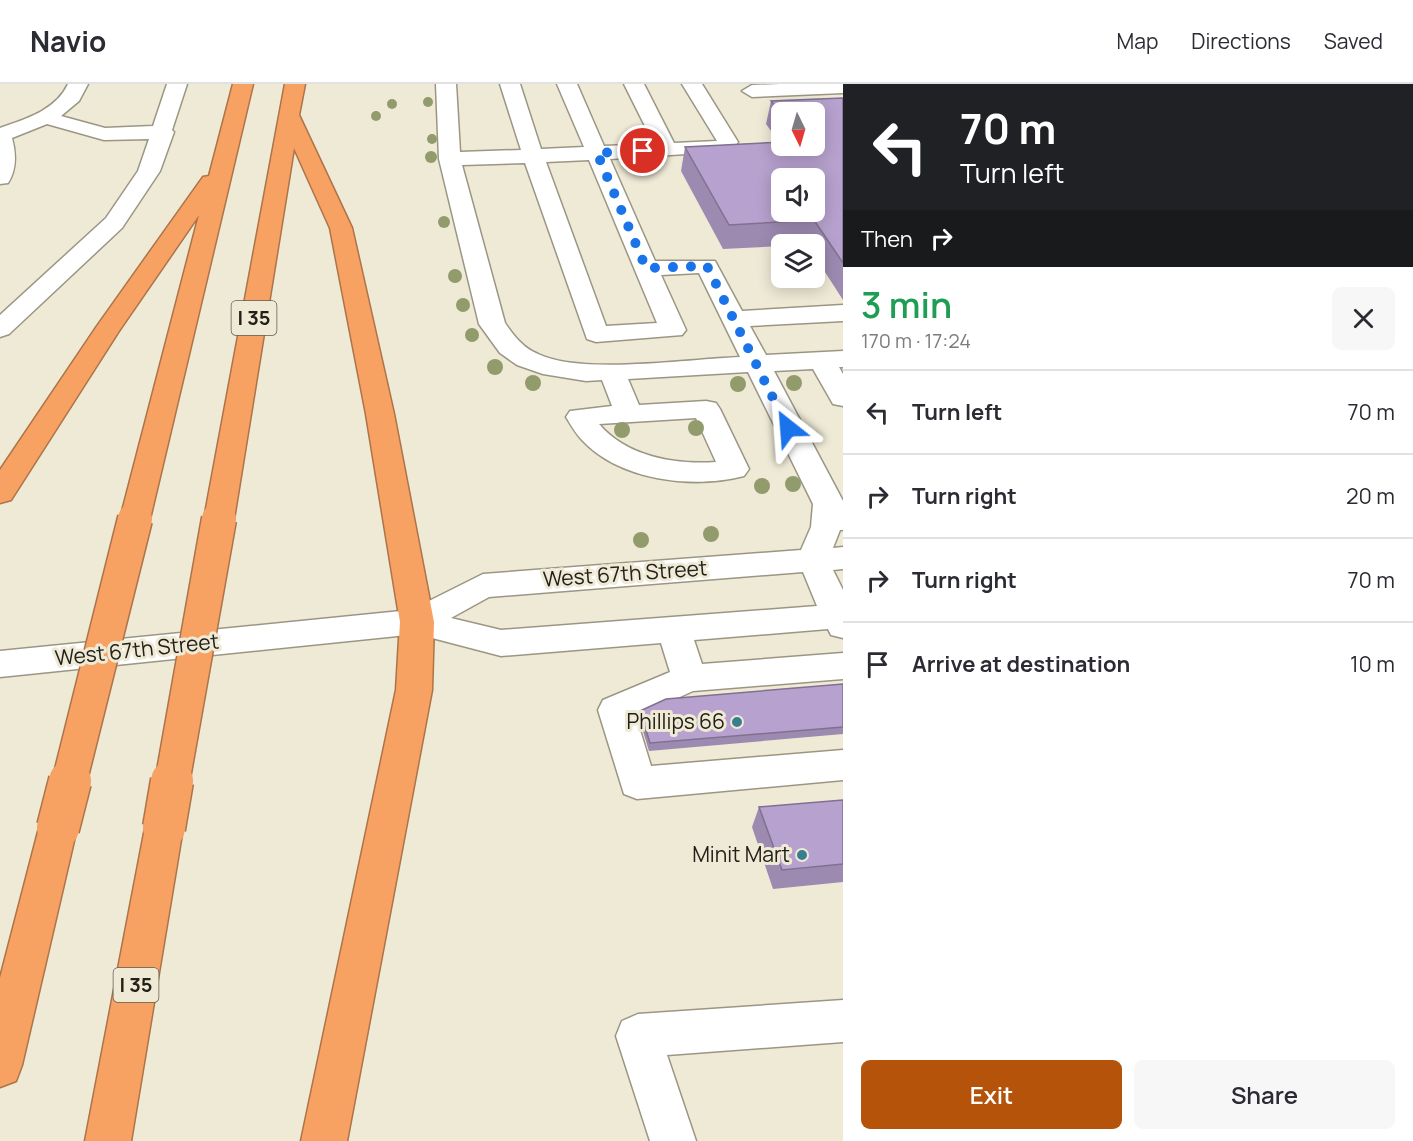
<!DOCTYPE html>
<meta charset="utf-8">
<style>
:root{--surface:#fff;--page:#f7f7f7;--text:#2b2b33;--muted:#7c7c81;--line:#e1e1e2;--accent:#b45309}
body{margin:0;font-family:Manrope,sans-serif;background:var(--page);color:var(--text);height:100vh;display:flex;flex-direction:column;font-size:22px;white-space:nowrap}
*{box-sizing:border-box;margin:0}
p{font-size:20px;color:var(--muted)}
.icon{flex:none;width:33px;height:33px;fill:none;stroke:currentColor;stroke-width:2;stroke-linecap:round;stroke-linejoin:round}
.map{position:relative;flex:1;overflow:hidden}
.details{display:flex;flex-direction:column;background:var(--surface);width:570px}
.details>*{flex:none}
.hud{background:#202124;color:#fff;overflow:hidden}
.needle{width:39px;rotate:175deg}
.buttons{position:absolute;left:771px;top:18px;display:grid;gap:12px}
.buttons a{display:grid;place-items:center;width:54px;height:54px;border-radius:9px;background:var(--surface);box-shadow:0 3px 15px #0003;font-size:30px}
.pin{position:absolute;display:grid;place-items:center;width:51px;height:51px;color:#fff;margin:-26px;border:3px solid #fff;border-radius:50%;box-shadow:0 2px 6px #0007}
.me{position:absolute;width:66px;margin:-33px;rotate:332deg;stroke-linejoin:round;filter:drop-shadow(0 0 4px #0008)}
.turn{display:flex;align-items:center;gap:21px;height:126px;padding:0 18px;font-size:27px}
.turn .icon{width:78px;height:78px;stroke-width:2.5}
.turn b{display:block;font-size:42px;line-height:51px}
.then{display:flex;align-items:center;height:57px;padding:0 18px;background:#0003;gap:12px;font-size:22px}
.round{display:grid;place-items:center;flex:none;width:63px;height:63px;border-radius:9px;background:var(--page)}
.summary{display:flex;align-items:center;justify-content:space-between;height:102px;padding:0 18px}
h1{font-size:36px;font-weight:600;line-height:45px;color:#1e9e55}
.action{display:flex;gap:12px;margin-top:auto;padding:12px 18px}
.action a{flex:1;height:69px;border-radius:9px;background:var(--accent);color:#fff;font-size:24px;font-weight:600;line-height:69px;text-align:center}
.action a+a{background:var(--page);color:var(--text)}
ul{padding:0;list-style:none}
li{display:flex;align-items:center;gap:18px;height:84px;padding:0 18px;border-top:2px solid var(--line)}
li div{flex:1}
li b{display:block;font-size:22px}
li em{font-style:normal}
header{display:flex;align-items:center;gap:36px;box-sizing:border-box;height:84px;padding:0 30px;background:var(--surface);border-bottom:2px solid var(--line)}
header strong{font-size:28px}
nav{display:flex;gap:33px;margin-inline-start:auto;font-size:21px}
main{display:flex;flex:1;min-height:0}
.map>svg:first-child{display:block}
</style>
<header>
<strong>Navio</strong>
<nav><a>Map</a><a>Directions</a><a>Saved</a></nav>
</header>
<main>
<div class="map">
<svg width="843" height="1057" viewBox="0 0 843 1057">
<rect width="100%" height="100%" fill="#efead6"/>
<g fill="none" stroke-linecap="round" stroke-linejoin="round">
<g stroke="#9b9684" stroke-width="3">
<g id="minor">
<path d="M 68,0 L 88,0 L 79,17 L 61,32 L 105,44 L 153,42 L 167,0 L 187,0 L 172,46 L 174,48 L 160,87 L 122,144 L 9,250 L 0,253 L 0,231 L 106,134 L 138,87 L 149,55 L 104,56 L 47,40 L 12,54 C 16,69 17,85 8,99 L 0,100 L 0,44 C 26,35 56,26 68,0 Z"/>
<path d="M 436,0 L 456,0 L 460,68 L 521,66 L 500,0 L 520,0 L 541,65 L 584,63 L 557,0 L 577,0 L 604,62 L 654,60 L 624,0 L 644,0 L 674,59 L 717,57 L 682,0 L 702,0 L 738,58 L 732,67 L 610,75 L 655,177 L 715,177 L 742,227 L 843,221 L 843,237 L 750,242 L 766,271 L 843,267 L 843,283 L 839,283 L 843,290 L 843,322 L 833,320 L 813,285 L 774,287 L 843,417 L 843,446 L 840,446 L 833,464 L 843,463 L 843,485 L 833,486 L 843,506 L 843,554 L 831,551 L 828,545 L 694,556 L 702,580 L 843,569 L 843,595 L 693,607 L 636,633 L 651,682 L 843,666 L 843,696 L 637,715 L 624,710 L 598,626 L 603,616 L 670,588 L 661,559 L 501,572 L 417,550 L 0,593 L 0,567 L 411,526 L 483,490 L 801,466 L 811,443 L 813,420 L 748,288 L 628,295 L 639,321 L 706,317 L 716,319 L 720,325 L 749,385 L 744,392 C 693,405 620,397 582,356 C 576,350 571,341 566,333 L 570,327 L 612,322 L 602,296 L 586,297 L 543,290 L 517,281 L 500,269 L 479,240 L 439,75 ZM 589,76 L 657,239 L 606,242 L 546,78 ZM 525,79 L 587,255 L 596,258 L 682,251 L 686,246 L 661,191 L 699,189 L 740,273 C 689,275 581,291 538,270 C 523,264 514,252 505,239 L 462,81 ZM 696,334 L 716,378 C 676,381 627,373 599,340 ZM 803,488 L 817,522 L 501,546 L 451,534 L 489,513 Z"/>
<polygon points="780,0 843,0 843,9 752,13 742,7 752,1"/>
<polygon points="843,916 843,958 667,971 696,1057 650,1057 616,952 622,937 638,930"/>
</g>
</g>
<g stroke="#ac7449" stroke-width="3">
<g id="highway">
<polygon points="233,0 253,0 150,435 146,442 135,445 124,442 120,435 199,131 119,247 11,416 0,419 0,386 97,242 203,93 209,92"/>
<polygon points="285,0 305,0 299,31 352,144 394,330 434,538 432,606 347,1057 301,1057 396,606 400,538 366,330 330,144 294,64 234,435 230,442 219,445 208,442 204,435"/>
<polygon points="58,727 72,732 77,744 22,981 16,997 0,1003 0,894 39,744 44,732"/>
<polygon points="164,727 178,732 183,744 131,1057 85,1057 145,744 150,732"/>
</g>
</g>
<use href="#minor" fill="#fff" fill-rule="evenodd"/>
<use href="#highway" fill="#f7a163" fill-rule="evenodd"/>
<g stroke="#ac7449" stroke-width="37" stroke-linecap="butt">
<g id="highway-bridge-far1">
<polyline points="69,699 135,435"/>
<polyline points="172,699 219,435"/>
</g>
</g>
<g stroke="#ac7449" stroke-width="45" stroke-linecap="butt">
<g id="highway-bridge">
<polyline points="58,744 70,697"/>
<polyline points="164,744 172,697"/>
</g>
</g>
<use href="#highway-bridge-far1" stroke="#f7a163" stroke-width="34"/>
<use href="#highway-bridge" stroke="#f7a163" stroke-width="42"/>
</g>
<g fill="#929b6c">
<circle cx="428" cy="18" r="5"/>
<circle cx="392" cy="20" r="5"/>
<circle cx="376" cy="32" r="5"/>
<circle cx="432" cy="55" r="5"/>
<circle cx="431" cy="73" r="6"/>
<circle cx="444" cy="138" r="6"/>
<circle cx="455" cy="192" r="7"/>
<circle cx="463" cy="221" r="7"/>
<circle cx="472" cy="251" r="7"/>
<circle cx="495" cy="283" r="8"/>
<circle cx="533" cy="299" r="8"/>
<circle cx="794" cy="299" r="8"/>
<circle cx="738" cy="300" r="8"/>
<circle cx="696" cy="344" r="8"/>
<circle cx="622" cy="346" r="8"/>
<circle cx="793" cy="400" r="8"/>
<circle cx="762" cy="402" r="8"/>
<circle cx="711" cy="450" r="8"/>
<circle cx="641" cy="456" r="8"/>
</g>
<g fill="#9d8ab1" fill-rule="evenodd">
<path d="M 843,14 L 843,216 L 814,171 L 814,160 L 782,160 L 782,162 L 723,165 L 681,87 L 685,63 L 779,58 L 766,40 L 771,17 ZM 782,28 L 814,62 L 782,62 Z"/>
<polygon points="843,600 843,650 649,667 639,634 640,627"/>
<polygon points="843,716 843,798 773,805 752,743 759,723"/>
</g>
<g fill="#b7a1ce" stroke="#807190" stroke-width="1.5" fill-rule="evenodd">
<path d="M 843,14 L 843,179 L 814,136 L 729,141 L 685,63 L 782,58 L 782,62 L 814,62 L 814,28 L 782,28 L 782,31 L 771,17 ZM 782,94 L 814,94 L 814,128 L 782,128 Z"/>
<polygon points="843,600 843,643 650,659 640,627 666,615"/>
<polygon points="843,716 843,780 782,786 759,723"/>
</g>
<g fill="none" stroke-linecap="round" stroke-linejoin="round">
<polyline stroke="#1a73e8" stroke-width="10" stroke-dasharray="0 18" points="643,67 597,69 646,184 707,182 788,344"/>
</g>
<g fill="#397e8c" stroke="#efead6" stroke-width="2">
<circle cx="737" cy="638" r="6"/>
<circle cx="802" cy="771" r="6"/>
</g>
<g text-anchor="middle" stroke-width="6" stroke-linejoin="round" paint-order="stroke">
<g fill="#efead6" stroke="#605d52" stroke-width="1.5">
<rect x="231.5" y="217" width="45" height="34" rx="4.5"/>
<rect x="113.5" y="884" width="45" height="34" rx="4.5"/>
</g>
<g font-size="20" font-weight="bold" fill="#222019">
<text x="254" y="241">I 35</text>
<text x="136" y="908">I 35</text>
</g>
<g font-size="21" fill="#222019" stroke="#efead6">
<text transform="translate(625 490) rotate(-4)" y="7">West 67th Street</text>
<text transform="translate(137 566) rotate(-6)" y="7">West 67th Street</text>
</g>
<g font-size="21" fill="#222019" stroke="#efead6" text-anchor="end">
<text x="725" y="645">Phillips 66</text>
<text x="790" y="778">Minit Mart</text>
</g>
</g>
</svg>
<div class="buttons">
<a><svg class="needle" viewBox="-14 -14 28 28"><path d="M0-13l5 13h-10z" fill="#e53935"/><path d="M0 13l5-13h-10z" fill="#7c7c81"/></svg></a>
<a><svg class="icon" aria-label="sound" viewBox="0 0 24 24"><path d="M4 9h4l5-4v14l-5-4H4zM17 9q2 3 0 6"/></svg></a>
<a><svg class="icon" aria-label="layers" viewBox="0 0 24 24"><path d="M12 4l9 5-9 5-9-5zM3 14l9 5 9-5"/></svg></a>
</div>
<div class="pin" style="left:643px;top:67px;background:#d93025"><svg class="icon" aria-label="arrive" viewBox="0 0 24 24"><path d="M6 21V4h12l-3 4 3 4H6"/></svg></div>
<svg class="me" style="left:788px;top:344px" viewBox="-20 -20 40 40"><path d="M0-17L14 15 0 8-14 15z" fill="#1a73e8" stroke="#fff" stroke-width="4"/></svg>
</div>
<section class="details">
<div class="hud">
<div class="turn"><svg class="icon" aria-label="left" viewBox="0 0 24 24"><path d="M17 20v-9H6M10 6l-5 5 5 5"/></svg><div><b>70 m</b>Turn left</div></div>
<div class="then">Then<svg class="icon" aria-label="right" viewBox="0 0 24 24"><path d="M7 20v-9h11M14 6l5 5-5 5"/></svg></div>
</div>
<div class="summary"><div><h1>3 min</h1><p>170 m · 17:24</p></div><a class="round"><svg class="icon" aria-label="close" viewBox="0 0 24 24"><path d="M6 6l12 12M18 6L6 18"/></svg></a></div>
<ul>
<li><svg class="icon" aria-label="left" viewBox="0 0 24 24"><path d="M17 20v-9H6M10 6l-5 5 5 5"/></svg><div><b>Turn left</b></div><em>70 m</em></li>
<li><svg class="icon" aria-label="right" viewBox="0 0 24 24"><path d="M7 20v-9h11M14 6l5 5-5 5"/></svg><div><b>Turn right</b></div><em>20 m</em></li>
<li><svg class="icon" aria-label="right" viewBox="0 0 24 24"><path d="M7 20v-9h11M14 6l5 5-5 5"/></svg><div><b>Turn right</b></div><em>70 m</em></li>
<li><svg class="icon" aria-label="arrive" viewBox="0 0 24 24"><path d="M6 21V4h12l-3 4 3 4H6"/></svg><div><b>Arrive at destination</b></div><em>10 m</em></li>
</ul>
<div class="action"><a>Exit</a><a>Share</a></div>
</section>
</main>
